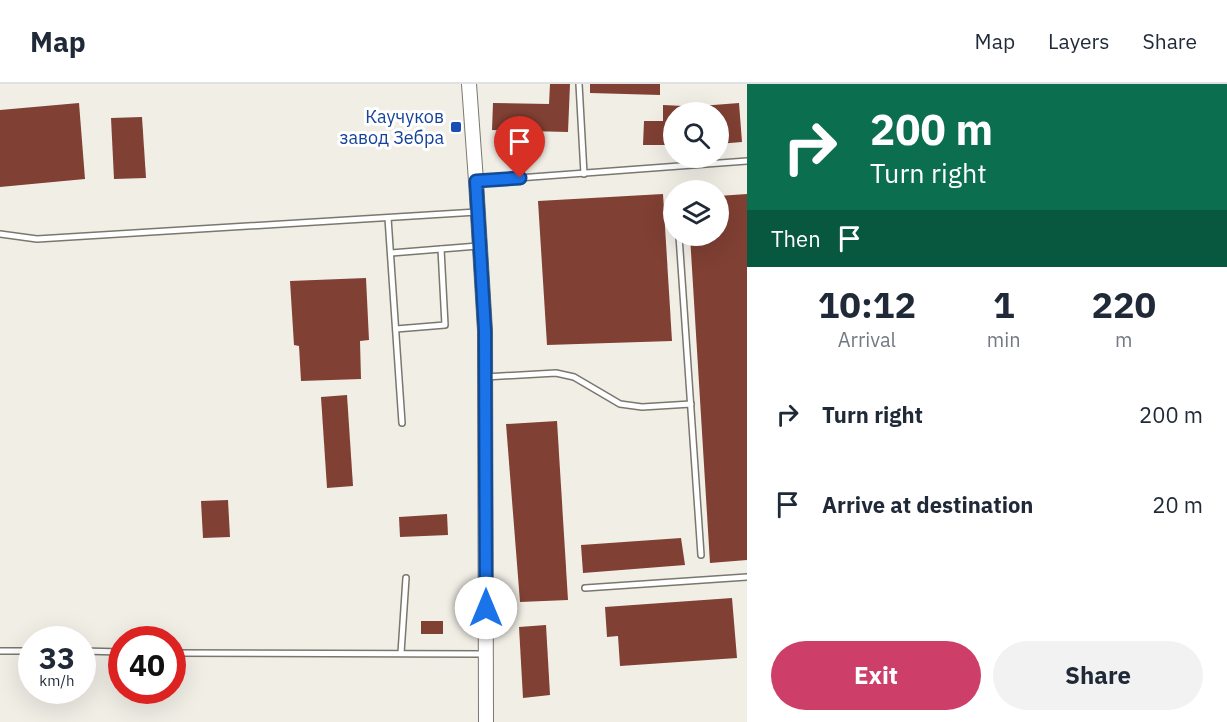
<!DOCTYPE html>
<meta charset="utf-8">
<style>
:root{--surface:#fff;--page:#f2f2f3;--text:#1f2937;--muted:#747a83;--line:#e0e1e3;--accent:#cd3f68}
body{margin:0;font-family:"IBM Plex Sans",sans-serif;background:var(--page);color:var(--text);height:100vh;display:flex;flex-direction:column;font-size:22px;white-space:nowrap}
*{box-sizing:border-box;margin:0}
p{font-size:20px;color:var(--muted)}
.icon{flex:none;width:33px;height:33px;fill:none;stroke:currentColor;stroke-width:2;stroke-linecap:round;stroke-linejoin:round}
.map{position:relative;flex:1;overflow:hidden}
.sheet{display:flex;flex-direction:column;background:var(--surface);width:480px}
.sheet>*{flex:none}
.banner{background:#0b6e4f;color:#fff;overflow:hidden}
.buttons{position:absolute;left:663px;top:18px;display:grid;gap:12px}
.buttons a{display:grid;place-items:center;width:66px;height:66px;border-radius:50%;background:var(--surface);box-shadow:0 6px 24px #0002;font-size:30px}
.speed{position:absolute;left:18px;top:542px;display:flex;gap:12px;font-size:30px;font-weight:700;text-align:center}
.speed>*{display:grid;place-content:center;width:78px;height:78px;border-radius:50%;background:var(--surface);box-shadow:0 6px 24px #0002;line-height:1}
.speed small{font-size:15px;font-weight:400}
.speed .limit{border:9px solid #d22;background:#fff;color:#111}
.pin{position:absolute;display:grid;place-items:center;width:51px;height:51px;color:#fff;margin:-62px -26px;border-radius:50% 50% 50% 0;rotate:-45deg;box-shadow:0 0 6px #0007}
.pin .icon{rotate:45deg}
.me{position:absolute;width:66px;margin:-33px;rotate:0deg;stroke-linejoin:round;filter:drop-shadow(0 0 4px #0008)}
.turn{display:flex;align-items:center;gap:21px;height:126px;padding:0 24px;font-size:27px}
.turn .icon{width:78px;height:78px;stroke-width:2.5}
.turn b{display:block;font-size:42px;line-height:51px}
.then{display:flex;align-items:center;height:57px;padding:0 24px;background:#0003;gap:12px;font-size:22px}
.eta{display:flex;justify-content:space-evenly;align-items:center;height:102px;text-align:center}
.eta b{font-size:36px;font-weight:800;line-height:42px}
.button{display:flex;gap:12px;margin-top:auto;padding:12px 24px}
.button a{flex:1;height:69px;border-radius:36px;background:var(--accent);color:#fff;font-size:24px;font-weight:800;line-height:69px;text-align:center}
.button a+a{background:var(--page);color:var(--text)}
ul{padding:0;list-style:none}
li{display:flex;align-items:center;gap:18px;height:90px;padding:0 24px}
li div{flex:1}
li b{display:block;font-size:22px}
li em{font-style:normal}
header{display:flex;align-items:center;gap:36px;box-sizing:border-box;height:84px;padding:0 30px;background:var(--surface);border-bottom:2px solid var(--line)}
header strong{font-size:28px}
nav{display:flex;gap:33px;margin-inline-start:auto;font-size:21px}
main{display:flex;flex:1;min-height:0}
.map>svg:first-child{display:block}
</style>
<header>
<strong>Map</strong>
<nav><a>Map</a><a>Layers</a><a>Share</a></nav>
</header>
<main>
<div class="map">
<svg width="747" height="638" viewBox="0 0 747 638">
<rect width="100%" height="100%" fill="#f1eee6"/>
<g fill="#804033">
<polygon points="550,0 570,0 568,48 492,46 493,19 549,20"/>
<polygon points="590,0 660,0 660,11 590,9"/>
<polygon points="79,19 85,95 0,103 0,26"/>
<polygon points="739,19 742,58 718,60 718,28 688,28 688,23"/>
<polygon points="663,21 684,22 684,28 674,28 674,61 643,61 644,37 663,37"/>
<polygon points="142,33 146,94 114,95 111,34"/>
<polygon points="663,110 672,257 547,261 538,117"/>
<polygon points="747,110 747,476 710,479 690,152 718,152 718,112"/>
<polygon points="366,194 369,256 360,257 361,295 301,297 299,262 294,261 290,197"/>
<polygon points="347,311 353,402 327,404 321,313"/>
<polygon points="557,337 568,516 520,518 506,340"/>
<polygon points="228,416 230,453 203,454 201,417"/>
<polygon points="447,430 448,451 400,453 399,433"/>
<polygon points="681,454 685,481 583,489 581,461"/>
<polygon points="732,514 737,574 620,582 618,552 607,553 605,523"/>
<rect x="421" y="537" width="22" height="13"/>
<polygon points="546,541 550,611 523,614 519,543"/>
</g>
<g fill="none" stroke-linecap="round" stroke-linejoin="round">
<g stroke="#7a776f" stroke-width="8">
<g id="service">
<polyline points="579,0 584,90"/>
<polyline points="478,97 747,77"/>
<polyline points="388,134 402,339"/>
<polyline points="0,150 37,155 477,128"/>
<polyline points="679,152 701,471"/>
<polyline points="391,169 478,162"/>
<polyline points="396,245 445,241 441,165"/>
<polyline points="485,293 556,289 574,293 620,320 642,323 691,320"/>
<polyline points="585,504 747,493"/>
<polyline points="0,567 32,567"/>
<polyline points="82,567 122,568"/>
<polyline points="172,569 484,570"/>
<polyline points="401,569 406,494"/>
</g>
</g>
<g stroke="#7a776f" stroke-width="16">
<polyline id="tertiary" points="469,0 476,97 485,247 486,638"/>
</g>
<use href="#service" stroke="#fff" stroke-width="5"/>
<use href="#tertiary" stroke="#fff" stroke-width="14"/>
</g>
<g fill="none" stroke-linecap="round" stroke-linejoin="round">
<g stroke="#114b97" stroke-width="15">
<polyline id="route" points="486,524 485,247 476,97 520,94"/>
</g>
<use href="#route" stroke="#1a73e8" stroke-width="10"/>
</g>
<rect fill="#1a4fb4" stroke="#fff" stroke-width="2" x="450" y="37" width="12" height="12" rx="3"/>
<g text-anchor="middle" stroke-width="6" stroke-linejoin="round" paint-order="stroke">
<g font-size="18" fill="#164399" stroke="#fff" text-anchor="end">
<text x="444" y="39">Каучуков<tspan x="444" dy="21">завод Зебра</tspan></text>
</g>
</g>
</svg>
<div class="buttons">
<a><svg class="icon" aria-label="search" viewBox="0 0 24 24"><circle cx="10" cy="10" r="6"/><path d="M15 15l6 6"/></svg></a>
<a><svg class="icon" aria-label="layers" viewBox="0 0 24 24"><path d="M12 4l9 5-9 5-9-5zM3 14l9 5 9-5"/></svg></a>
</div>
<div class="speed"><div>33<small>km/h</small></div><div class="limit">40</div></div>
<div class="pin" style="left:520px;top:94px;background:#d93025"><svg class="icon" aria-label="arrive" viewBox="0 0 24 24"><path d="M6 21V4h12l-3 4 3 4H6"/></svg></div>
<svg class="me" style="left:486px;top:524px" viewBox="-20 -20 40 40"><circle r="19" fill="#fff"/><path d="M0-13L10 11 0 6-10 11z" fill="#1a73e8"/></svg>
</div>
<section class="sheet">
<div class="banner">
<div class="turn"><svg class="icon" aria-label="right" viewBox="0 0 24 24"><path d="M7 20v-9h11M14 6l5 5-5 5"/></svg><div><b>200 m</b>Turn right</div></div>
<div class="then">Then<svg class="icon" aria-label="arrive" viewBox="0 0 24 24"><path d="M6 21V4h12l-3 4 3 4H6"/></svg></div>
</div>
<div class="eta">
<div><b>10:12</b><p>Arrival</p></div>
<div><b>1</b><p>min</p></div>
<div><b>220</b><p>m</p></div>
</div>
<ul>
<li><svg class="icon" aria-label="right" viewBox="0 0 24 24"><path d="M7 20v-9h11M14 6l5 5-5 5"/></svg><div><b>Turn right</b></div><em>200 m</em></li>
<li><svg class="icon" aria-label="arrive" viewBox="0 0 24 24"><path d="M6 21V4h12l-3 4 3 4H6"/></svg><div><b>Arrive at destination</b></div><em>20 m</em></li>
</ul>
<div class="button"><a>Exit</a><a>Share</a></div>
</section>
</main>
